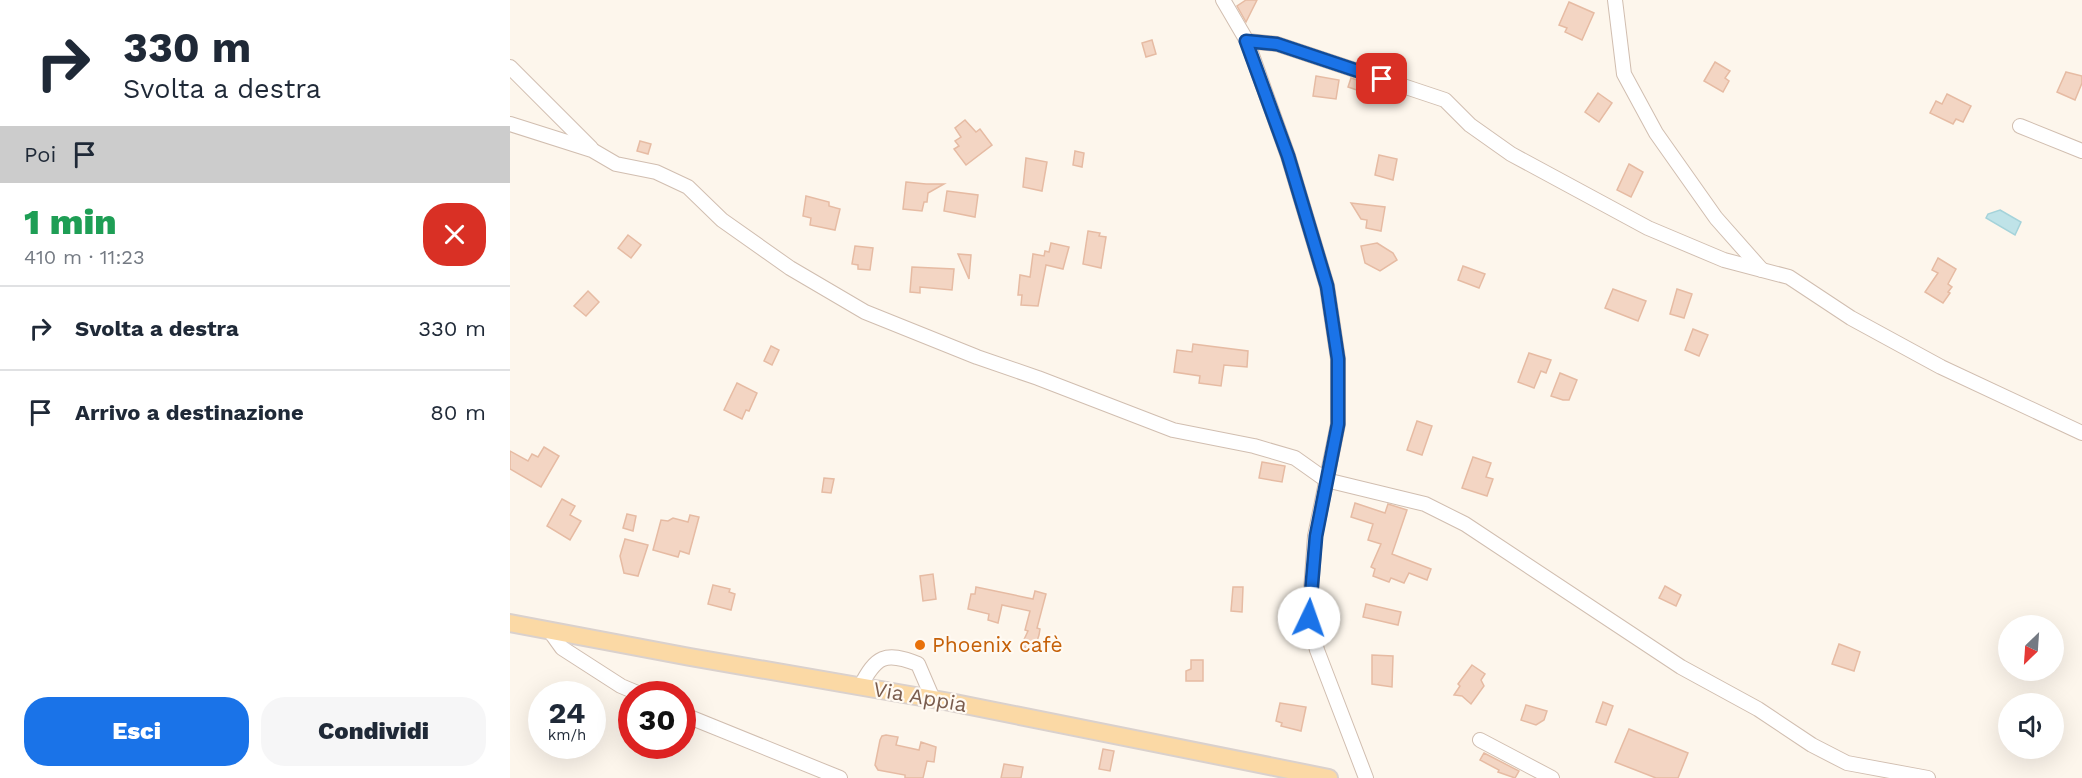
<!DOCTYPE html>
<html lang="it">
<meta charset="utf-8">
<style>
:root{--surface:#fff;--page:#f6f6f7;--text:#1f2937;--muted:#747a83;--line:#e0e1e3;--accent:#1a73e8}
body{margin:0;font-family:"Work Sans",sans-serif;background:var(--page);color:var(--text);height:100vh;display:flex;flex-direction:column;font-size:22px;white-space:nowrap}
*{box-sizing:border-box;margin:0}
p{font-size:20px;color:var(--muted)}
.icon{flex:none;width:33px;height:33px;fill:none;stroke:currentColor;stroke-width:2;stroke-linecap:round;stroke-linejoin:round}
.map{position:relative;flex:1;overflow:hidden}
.side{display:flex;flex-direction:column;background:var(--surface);width:510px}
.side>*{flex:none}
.banner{background:#fff;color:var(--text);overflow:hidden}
.needle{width:39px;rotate:205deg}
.controls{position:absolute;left:1488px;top:615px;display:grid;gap:12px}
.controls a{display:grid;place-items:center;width:66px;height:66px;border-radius:50%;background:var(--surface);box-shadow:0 6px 24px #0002;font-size:30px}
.speed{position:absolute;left:18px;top:681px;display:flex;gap:12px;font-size:30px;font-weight:700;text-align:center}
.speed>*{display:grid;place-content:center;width:78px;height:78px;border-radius:50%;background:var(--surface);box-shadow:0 6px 24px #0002;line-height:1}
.speed small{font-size:15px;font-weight:400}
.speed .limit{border:9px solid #d22;background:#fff;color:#111}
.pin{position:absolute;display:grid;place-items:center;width:51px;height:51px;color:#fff;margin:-26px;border-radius:12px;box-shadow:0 3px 9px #0006}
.me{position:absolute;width:66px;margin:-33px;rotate:3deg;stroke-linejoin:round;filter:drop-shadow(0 0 4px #0008)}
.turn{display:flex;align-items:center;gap:21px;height:126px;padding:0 24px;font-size:27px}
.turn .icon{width:78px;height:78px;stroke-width:2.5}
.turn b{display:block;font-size:42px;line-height:51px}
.then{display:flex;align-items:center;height:57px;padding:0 24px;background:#0003;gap:12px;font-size:22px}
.round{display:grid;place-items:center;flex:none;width:63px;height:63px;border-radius:24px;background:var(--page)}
.headline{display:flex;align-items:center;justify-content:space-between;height:102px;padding:0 24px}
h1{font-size:36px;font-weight:800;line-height:45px;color:#1e9e55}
.action{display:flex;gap:12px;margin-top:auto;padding:12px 24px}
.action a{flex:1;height:69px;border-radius:24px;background:var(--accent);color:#fff;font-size:24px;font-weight:800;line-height:69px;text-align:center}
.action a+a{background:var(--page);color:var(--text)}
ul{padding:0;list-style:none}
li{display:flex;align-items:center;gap:18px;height:84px;padding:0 24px;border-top:2px solid var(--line)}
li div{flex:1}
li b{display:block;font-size:22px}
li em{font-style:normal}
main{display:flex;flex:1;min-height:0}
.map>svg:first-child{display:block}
</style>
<main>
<section class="side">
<div class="banner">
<div class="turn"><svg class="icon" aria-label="right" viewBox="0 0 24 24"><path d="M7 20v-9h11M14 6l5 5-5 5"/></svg><div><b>330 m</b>Svolta a destra</div></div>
<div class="then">Poi<svg class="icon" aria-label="arrive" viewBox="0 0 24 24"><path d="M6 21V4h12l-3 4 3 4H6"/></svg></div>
</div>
<div class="headline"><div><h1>1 min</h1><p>410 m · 11:23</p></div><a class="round" style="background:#d93025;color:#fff"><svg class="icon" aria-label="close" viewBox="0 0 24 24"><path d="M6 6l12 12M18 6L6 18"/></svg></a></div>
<ul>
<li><svg class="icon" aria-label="right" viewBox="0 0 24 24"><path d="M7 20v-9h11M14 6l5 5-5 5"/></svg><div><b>Svolta a destra</b></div><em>330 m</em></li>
<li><svg class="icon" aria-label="arrive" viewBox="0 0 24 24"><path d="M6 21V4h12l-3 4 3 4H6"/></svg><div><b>Arrivo a destinazione</b></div><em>80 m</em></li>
</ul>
<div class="action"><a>Esci</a><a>Condividi</a></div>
</section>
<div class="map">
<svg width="1572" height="778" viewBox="0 0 1572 778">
<rect width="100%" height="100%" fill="#fdf6ec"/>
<polygon fill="#bfe3e8" stroke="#a5d3da" stroke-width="1.5" points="1490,210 1511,222 1505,235 1476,218 1478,214"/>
<g fill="#f3d5c3" stroke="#e6bba3" stroke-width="1.5">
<polygon points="736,0 747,0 736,22 727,6"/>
<polygon points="1059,2 1084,13 1072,40 1055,32 1057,28 1049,25"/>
<polygon points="642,40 646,54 636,57 632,43"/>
<polygon points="1205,62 1220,71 1215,78 1219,81 1213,92 1194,81"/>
<polygon points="1556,72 1572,76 1572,83 1565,100 1547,92"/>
<polygon points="806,76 829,80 826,99 803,96"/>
<polygon points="841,78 853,82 850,91 838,87"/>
<polygon points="1088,93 1102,103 1089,122 1075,112"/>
<polygon points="1437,94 1461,106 1453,122 1446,119 1443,124 1420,113 1426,101 1432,104"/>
<polygon points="455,120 466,132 470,129 482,145 456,165 444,149 449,146 445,141 451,137 445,128"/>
<polygon points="130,141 141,144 138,154 127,151"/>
<polygon points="565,151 574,153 572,167 563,165"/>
<polygon points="869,155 887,159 883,180 865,175"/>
<polygon points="516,158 537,162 532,191 513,187"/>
<polygon points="1119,164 1133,172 1121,197 1107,190"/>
<polygon points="396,182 416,184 434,184 418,193 417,202 414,202 412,211 393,209"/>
<polygon points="437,191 468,195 465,217 434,211"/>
<polygon points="296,196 319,202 319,206 330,209 325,230 300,225 301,218 293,216"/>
<polygon points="841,203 875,207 871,231 856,228 857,220 851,219"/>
<polygon points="578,231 590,233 589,236 596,237 591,268 573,264"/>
<polygon points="118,235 131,245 121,258 108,248"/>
<polygon points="541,243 559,247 553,269 536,265 528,306 511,305 512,295 508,295 510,275 520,277 523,254 534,256 535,251 539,252"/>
<polygon points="867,243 883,253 887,260 870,271 855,263 851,246"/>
<polygon points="345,246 363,248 360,270 348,269 348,265 342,264"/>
<polygon points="448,254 461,255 459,279"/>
<polygon points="1428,258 1446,269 1438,284 1442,287 1438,292 1440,293 1433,303 1415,292 1428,273 1422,270"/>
<polygon points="953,266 975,274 969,288 948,280"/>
<polygon points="402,267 444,269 442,290 410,287 410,293 400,292"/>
<polygon points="1103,289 1136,301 1128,321 1095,308"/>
<polygon points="1167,289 1182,294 1174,318 1160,314"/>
<polygon points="78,291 89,302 76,316 64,306"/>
<polygon points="1183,329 1198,335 1189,356 1175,350"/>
<polygon points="683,344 738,351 737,367 714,365 711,386 689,383 690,376 664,372 667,350 682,352"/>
<polygon points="261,346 269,350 262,365 254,361"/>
<polygon points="1019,353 1041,360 1036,373 1031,371 1024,388 1008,382"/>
<polygon points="1050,373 1067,380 1059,400 1053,400 1041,396"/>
<polygon points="227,383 247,393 239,411 236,410 232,419 214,410"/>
<polygon points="907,421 922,426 912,455 897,450"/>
<polygon points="34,447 49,456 31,487 0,469 0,451 18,461 22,454 28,457"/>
<polygon points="963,457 981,463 976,477 983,479 977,496 952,488"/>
<polygon points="752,462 775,466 772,482 749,478"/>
<polygon points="314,478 324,479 321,493 312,492"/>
<polygon points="52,499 65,506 60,515 71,521 60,540 37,526"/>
<polygon points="845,503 875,513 878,504 897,510 882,554 921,569 917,580 899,573 894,583 881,578 879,582 863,576 865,569 861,567 871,544 858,540 863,524 841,517"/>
<polygon points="117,514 126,516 123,531 113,528"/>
<polygon points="180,515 189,517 179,554 170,551 168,557 143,550 151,520 158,521 163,518 178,522"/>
<polygon points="115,539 138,545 128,576 114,573 110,556"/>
<polygon points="423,574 426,599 413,601 410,576"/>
<polygon points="203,585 220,589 219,592 225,594 221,610 198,604"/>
<polygon points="1155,586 1171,595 1166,606 1149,598"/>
<polygon points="466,587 523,599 525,591 536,594 527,628 530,629 529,635 524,650 511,646 518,631 515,630 520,611 492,605 488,623 478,620 479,614 458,609 461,594 465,594"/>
<polygon points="723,587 733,587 732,612 721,611"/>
<polygon points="856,604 891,612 888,625 853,617"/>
<polygon points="1329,644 1350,652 1344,671 1322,664"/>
<polygon points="862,655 883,656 882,687 862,684"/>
<polygon points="681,660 693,660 693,681 676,681 676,671 681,669"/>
<polygon points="962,665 975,674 971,680 974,686 961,704 952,696 944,695 950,686 948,684"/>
<polygon points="1093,702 1103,706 1096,725 1086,722"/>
<polygon points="770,703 796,707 791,731 771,726 772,723 766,721"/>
<polygon points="1016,705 1037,711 1034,720 1026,725 1011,720"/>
<polygon points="1119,729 1178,753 1168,778 1146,778 1105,762"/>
<polygon points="376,735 388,737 386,745 409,750 411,742 426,747 424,762 417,761 413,778 395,778 395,775 368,770 365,765 370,740 372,736"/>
<polygon points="593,749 604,751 600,771 589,769"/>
<polygon points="974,753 1009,771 1005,778 988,772 989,770 970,760"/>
<polygon points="494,764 513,767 511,778 491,778"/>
</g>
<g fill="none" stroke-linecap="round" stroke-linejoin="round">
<g stroke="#d1beb0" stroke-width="16">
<g id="minor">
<polyline points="713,0 737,41 778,156 817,286 828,359 828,424 805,536 799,618 807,650 856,778"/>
<polyline points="1105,0 1114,74 1146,133 1206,218 1252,270"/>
<polyline points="737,41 767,44 935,100 960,125 1001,154 1138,228 1214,260 1279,277 1341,318 1431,367 1572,433"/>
<polyline points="0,67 81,148"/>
<polyline points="0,124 82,150 106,164 146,172 178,187 212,220 280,268 355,312 467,357 528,378 663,430 744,446 785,458 816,480 915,504 955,524 1171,667 1248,709 1302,745 1337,763 1418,778"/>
<polyline points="1510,126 1572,151"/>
<polyline points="39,630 52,648 111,686 130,694"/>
<path d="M 350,687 C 366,656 375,651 408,664 L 423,699"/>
<polyline points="172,714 330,778"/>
<polyline points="970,740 1042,778"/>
</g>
</g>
<g stroke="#dad1cd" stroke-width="20">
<polyline id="major" points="0,623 180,657 440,702 819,778"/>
</g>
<use href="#minor" stroke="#fff" stroke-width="14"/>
<use href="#major" stroke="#fbd9a5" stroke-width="16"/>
</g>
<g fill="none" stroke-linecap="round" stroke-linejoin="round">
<g stroke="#114b97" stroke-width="15">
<polyline id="route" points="799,618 806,536 828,424 828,359 817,286 778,156 736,41 767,44 872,79"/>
</g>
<use href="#route" stroke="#1a73e8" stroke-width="10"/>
</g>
<circle fill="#e8710a" stroke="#fffaf3" stroke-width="2" cx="410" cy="645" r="6"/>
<g text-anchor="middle" stroke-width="4.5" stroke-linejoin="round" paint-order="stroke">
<g font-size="21" fill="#c56008" stroke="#fffaf3" text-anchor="start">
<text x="422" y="652">Phoenix cafè</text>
</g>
<g font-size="21" fill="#7a5c4d" stroke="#fffaf3">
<text transform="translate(410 697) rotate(10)" y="7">Via Appia</text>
</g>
</g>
</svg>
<div class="controls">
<a><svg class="needle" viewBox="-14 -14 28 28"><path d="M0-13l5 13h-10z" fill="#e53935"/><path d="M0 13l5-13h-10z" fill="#747a83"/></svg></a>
<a><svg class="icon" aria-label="sound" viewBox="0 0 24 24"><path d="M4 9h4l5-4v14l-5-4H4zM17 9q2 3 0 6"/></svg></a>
</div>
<div class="speed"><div>24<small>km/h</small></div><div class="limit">30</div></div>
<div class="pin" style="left:872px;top:79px;background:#d93025"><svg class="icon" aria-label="arrive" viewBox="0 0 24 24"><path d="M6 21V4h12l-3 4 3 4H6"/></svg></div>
<svg class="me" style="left:799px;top:618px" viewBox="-20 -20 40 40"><circle r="19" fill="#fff"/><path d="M0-13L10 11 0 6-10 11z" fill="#1a73e8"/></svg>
</div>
</main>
